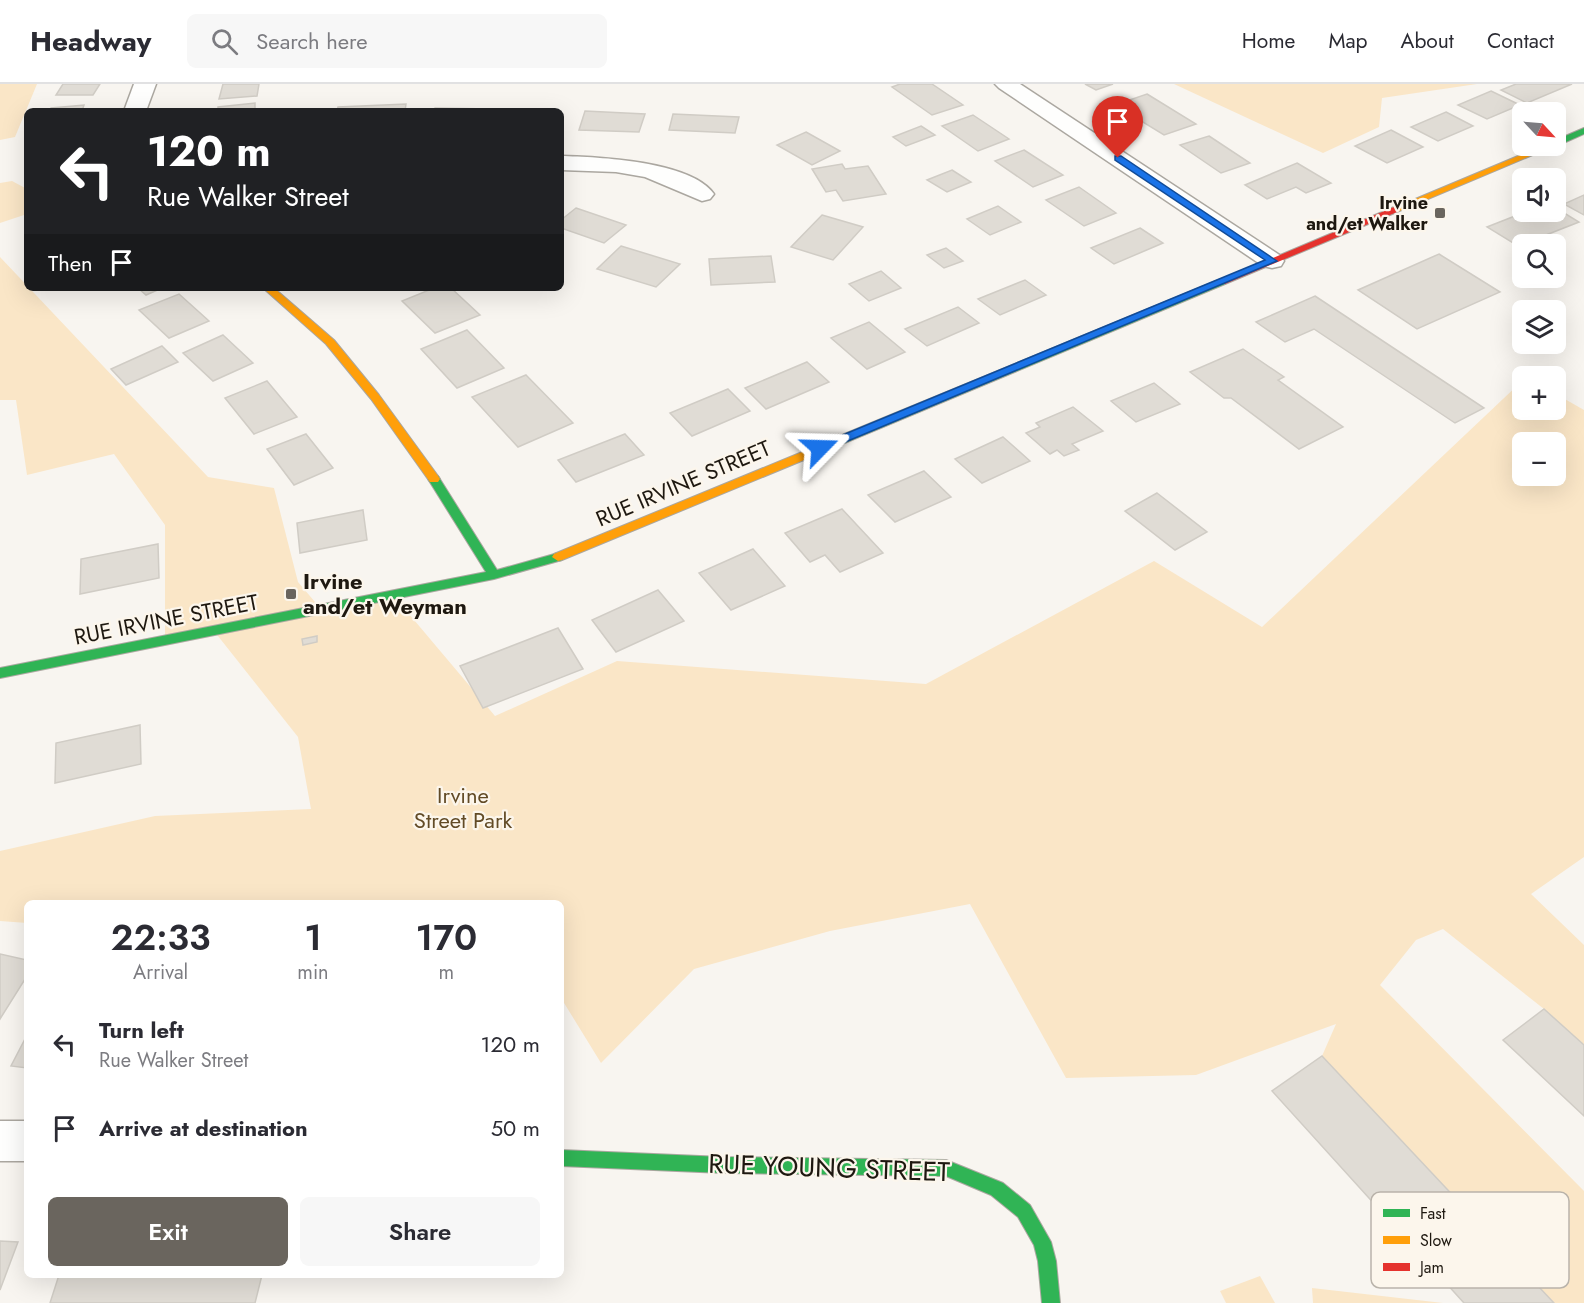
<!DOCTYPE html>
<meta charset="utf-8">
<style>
:root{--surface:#fff;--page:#f7f7f7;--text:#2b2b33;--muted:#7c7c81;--line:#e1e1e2;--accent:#6a655e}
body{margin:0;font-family:Jost,sans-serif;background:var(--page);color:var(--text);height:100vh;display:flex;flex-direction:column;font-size:22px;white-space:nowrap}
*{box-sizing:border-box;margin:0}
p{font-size:20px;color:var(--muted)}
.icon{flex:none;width:33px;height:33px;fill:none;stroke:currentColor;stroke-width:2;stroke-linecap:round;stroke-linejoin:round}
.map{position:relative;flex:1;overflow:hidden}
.drawer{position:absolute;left:24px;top:816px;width:540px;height:378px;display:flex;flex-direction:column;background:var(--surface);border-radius:9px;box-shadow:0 6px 24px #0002}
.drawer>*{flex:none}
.guide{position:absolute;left:24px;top:24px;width:540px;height:183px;border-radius:9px;box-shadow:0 6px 24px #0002;background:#202124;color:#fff;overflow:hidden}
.needle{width:39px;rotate:116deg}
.tools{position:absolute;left:1512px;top:18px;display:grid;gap:12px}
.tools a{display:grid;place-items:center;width:54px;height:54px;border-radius:9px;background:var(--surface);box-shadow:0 6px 24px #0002;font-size:30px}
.pin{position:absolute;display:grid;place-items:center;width:51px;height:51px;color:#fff;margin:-62px -26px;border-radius:50% 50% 50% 0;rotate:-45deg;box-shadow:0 0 6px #0007}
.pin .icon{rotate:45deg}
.me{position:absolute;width:66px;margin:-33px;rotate:68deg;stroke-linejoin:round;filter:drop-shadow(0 0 4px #0008)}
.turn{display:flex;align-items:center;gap:21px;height:126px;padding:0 24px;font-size:27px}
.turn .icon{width:78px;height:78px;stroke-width:2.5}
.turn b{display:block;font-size:42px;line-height:51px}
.then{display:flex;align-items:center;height:57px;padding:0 24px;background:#0003;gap:12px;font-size:22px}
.eta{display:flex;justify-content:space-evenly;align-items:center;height:102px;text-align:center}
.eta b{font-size:36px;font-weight:600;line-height:42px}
.primary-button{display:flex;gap:12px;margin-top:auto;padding:12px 24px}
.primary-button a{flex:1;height:69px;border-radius:9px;background:var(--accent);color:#fff;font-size:24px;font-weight:600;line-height:69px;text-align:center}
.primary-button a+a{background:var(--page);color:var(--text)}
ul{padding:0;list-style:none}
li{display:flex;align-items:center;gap:18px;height:84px;padding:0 24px}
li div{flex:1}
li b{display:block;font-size:22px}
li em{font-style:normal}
header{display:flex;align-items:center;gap:36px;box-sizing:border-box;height:84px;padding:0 30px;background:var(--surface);border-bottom:2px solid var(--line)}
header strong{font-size:28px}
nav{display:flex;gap:33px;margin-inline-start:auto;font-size:21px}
.search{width:420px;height:54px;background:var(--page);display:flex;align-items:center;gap:15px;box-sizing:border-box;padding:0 21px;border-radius:9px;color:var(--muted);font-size:22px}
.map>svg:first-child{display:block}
</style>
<header>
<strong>Headway</strong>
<div class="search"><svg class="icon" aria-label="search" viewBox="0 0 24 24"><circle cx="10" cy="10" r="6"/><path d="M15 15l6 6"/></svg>Search here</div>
<nav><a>Home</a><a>Map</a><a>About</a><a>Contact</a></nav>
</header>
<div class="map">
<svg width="1584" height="1219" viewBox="0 0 1584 1219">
<rect width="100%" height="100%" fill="#f8f5f0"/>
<g fill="#fae6c7" fill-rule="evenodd">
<polygon points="0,0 37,0 15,53 0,56"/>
<polygon points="1174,0 1477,0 1382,14 1379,43 1323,69"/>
<polygon points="12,97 27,105 27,130 0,139 0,99"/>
<path d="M 0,173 L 208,393 L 274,404 L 298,498 L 321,525 L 393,511 L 495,632 L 617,577 L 926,600 L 1154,477 L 1262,543 L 1522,297 L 1522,326 L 1556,326 L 1556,310 L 1584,326 L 1584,773 L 1531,810 L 1584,861 L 1584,961 L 1544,925 L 1443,845 L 1416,856 L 1380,901 L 1584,1107 L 1584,1219 L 1554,1219 L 1322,972 L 1336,940 L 1196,991 L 1066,994 L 970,820 L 830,847 L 694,885 L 601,979 L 561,914 L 561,819 L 27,819 L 27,839 L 0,837 L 0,767 L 155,732 L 311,725 L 298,653 L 214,547 L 165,556 L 165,441 L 114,370 L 27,391 L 16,316 L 0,316 ZM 1522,358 L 1556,358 L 1556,392 L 1522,392 Z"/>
<polygon points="1260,1192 1275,1219 1226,1219 1220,1207"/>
<polygon points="1312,1204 1443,1219 1313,1219"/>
</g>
<g fill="#e0dcd5" stroke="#d0ccc5" stroke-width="1.5">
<polygon points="63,0 100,0 93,11 56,11"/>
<polygon points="223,0 259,0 257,12 219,15"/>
<polygon points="900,0 932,0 963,21 932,31 892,3"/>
<polygon points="1085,0 1113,0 1096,6"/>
<polygon points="1516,0 1572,0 1527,19 1501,6"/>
<polygon points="1491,7 1520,21 1487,35 1458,21"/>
<polygon points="1147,10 1196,40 1164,51 1115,21"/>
<polygon points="255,19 255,27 218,27 218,23"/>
<polygon points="406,20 405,27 337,27 338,23"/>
<polygon points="84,21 82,27 50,27 51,24"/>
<polygon points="435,24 489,25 488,27 434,27"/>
<polygon points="585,27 645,30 639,48 579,46"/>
<polygon points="1446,28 1473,42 1438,57 1411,43"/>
<polygon points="673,30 739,33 735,49 669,46"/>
<polygon points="973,31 1009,55 978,67 942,42"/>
<polygon points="921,42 935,51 906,62 893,53"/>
<polygon points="1391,46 1423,63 1387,79 1355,62"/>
<polygon points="806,48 840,67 812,81 777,61"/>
<polygon points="1209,52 1250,79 1221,89 1180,61"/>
<polygon points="1024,66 1063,91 1033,103 995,77"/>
<polygon points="1297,79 1331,99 1306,109 1296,103 1267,115 1245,101"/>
<polygon points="842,80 845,85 868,82 886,110 843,117 836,106 826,108 812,85"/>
<polygon points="952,86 971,98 947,108 927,96"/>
<polygon points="1079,103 1116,129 1084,142 1046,116"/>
<polygon points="1584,111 1584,131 1564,120"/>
<polygon points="998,122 1021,138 990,151 967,135"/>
<polygon points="576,124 626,141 604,159 561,144 561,136"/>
<polygon points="1556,124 1579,138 1518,162 1487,143 1525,128 1556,128"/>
<polygon points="822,131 863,143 833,176 791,163"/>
<polygon points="1140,144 1163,159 1114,180 1091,164"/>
<polygon points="621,162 680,180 656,203 597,185"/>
<polygon points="946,164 963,177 944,184 927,171"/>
<polygon points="1439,170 1500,208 1417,245 1358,206"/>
<polygon points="771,172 775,198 711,201 709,175"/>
<polygon points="881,187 901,204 869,217 849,200"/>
<polygon points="1025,196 1046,211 1000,231 978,215"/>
<polygon points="138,204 162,204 146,211"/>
<polygon points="434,204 451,204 480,231 435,249 402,217"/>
<polygon points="179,210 209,237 169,254 139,226"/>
<polygon points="1315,212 1484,324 1455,339 1314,245 1285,258 1256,238"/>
<polygon points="958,223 979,239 927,262 905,245"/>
<polygon points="869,238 905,268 867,285 831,254"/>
<polygon points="467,246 504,284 457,304 421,265"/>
<polygon points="223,251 253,279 213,297 183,269"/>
<polygon points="162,262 178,278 126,301 111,285"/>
<polygon points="1243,265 1284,293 1278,296 1343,343 1299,365 1231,314 1224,314 1190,288"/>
<polygon points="807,278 829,298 766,325 745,304"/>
<polygon points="526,291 573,339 518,363 472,313"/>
<polygon points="267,297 297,333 254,350 225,314"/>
<polygon points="1154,299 1180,320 1136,338 1111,317"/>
<polygon points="728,305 750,327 692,352 670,329"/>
<polygon points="1073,323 1103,347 1072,360 1079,366 1064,372 1057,366 1050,370 1026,349 1040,343 1036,339"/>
<polygon points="306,350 333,384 294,401 267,365"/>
<polygon points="625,350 644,371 576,398 558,376"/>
<polygon points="1003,353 1030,377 982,399 955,375"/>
<polygon points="924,387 951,413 895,438 868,411"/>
<polygon points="1157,409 1207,448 1175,466 1125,427"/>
<polygon points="842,425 883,469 840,488 825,471 810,478 785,449"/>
<polygon points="363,426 367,456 300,469 297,439"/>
<polygon points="158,460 159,494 80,510 81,475"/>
<polygon points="753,465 785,502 731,526 699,489"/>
<polygon points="658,506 684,537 616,568 592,536"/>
<polygon points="558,544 583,585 483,624 460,582"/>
<polygon points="317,552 317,558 303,561 302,555"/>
<polygon points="140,641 141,680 55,699 56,659"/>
<polygon points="0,870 27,876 27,892 0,935"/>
<polygon points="1544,925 1584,961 1584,1032 1503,956"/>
<polygon points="27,951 27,984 11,982"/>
<polygon points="1322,972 1554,1219 1464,1219 1272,1007"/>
<polygon points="0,1157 18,1158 0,1206"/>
<polygon points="59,1191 262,1191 255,1219 50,1219"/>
</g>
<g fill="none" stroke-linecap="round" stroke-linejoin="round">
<g stroke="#aba7a0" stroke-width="3">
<g id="street">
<polygon points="134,0 156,0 146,27 124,27"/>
<polygon points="995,0 1020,0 1281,172 1284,177 1281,182 1272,184 1263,182 999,4"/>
<path d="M 561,72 C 598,73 691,77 714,110 L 710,115 L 702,117 L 645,93 L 616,88 L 561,86 Z"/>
<rect x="0" y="1037" width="27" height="40"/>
</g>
</g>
<g stroke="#aba7a0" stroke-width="2">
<g id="fast">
<polygon points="1584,44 1584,50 1559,61 1555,62 1556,56"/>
<polygon points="1221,195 1225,196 1225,200 828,366 824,367 818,363 820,360"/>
<polygon points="434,391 438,392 497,486 558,469 564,473 562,476 494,495 0,594 0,584 486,488 428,395"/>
<polygon points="561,1066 723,1073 946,1076 1003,1099 1030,1121 1051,1158 1056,1177 1060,1219 1042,1219 1038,1177 1034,1161 1018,1133 991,1111 946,1092 723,1089 561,1082"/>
</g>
</g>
<g stroke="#aba7a0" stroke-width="2">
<g id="slow">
<polygon points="1542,62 1554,62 1397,128 1389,126"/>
<polygon points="263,204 274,204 334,256 379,311 438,392 440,395 438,398 430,398 371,315 326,260"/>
<polygon points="824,359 830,363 828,366 562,476 558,477 552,473 554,470"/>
</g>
</g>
<g stroke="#aba7a0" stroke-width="2">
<polygon id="jam" points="1394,123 1399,126 1397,128 1225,200 1217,200 1216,198"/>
</g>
<use href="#street" fill="#fefefd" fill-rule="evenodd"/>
<use href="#fast" fill="#30b455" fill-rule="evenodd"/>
<use href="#slow" fill="#ff9f0a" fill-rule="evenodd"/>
<use href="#jam" fill="#e5322d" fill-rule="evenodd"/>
</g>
<polygon fill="#1a73e8" stroke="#114b97" stroke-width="1.5" points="1115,72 1121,72 1277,177 824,367 816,367 816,362 1265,176 1115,76"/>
<g fill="#6a655e" stroke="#fcf6ec" stroke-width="2">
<rect x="1434" y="123" width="12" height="12" rx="3"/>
<rect x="285" y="504" width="12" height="12" rx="3"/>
</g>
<g text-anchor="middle" stroke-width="4.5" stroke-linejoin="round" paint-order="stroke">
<g font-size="18" font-weight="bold" fill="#1e1810" stroke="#fcf6ec" text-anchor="end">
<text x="1428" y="125">Irvine<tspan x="1428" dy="21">and/et Walker</tspan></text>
</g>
<g font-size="22" fill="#1e1810" stroke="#fcf6ec">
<text transform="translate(683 399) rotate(-23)" y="8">RUE IRVINE STREET</text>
<text transform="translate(166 535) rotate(-11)" y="8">RUE IRVINE STREET</text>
</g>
<g font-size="22" font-weight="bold" fill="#1e1810" stroke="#fcf6ec" text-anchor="start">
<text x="303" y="505">Irvine<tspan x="303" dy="25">and/et Weyman</tspan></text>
</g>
<g font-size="22" fill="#624b26" stroke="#fcf6ec">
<text x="463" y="719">Irvine<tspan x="463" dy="25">Street Park</tspan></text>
</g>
<g font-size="27" fill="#1e1810" stroke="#fcf6ec">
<text transform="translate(829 1084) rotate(2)" y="9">RUE YOUNG STREET</text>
</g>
</g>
<rect x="1371" y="1108" width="198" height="96" rx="9" fill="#fcf6ec" stroke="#b9b3aa" stroke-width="1.5"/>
<rect x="1383" y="1125" width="27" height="8" fill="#30b455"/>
<rect x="1383" y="1152" width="27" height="8" fill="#ff9f0a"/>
<rect x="1383" y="1179" width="27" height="8" fill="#e5322d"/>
<g font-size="16" fill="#1e1810">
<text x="1420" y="1135">Fast</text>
<text x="1420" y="1162">Slow</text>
<text x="1420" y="1189">Jam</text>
</g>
</svg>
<div class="tools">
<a><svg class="needle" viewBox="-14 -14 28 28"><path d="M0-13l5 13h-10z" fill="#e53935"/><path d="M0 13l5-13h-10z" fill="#7c7c81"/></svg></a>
<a><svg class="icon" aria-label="sound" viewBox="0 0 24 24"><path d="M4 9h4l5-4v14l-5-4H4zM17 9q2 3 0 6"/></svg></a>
<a><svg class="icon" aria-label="search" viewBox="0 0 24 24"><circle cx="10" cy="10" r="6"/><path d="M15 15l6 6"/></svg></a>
<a><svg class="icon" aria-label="layers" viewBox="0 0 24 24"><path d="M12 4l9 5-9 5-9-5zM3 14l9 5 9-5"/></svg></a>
<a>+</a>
<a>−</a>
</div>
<div class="pin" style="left:1118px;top:74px;background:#d93025"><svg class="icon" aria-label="arrive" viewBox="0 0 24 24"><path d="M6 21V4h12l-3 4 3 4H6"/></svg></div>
<svg class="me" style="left:820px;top:364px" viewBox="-20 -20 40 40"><path d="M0-17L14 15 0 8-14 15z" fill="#1a73e8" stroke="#fff" stroke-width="4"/></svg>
<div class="guide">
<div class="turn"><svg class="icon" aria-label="left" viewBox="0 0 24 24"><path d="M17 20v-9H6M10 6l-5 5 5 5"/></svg><div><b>120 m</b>Rue Walker Street</div></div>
<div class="then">Then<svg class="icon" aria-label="arrive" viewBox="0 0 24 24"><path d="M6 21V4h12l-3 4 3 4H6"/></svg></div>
</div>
<section class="drawer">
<div class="eta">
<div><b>22:33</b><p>Arrival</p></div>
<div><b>1</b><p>min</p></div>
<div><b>170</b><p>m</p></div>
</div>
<ul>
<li><svg class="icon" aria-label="left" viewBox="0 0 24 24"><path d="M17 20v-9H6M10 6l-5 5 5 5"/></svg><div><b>Turn left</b><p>Rue Walker Street</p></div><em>120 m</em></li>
<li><svg class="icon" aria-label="arrive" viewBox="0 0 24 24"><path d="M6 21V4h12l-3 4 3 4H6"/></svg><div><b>Arrive at destination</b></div><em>50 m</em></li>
</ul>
<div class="primary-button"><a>Exit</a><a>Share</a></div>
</section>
</div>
